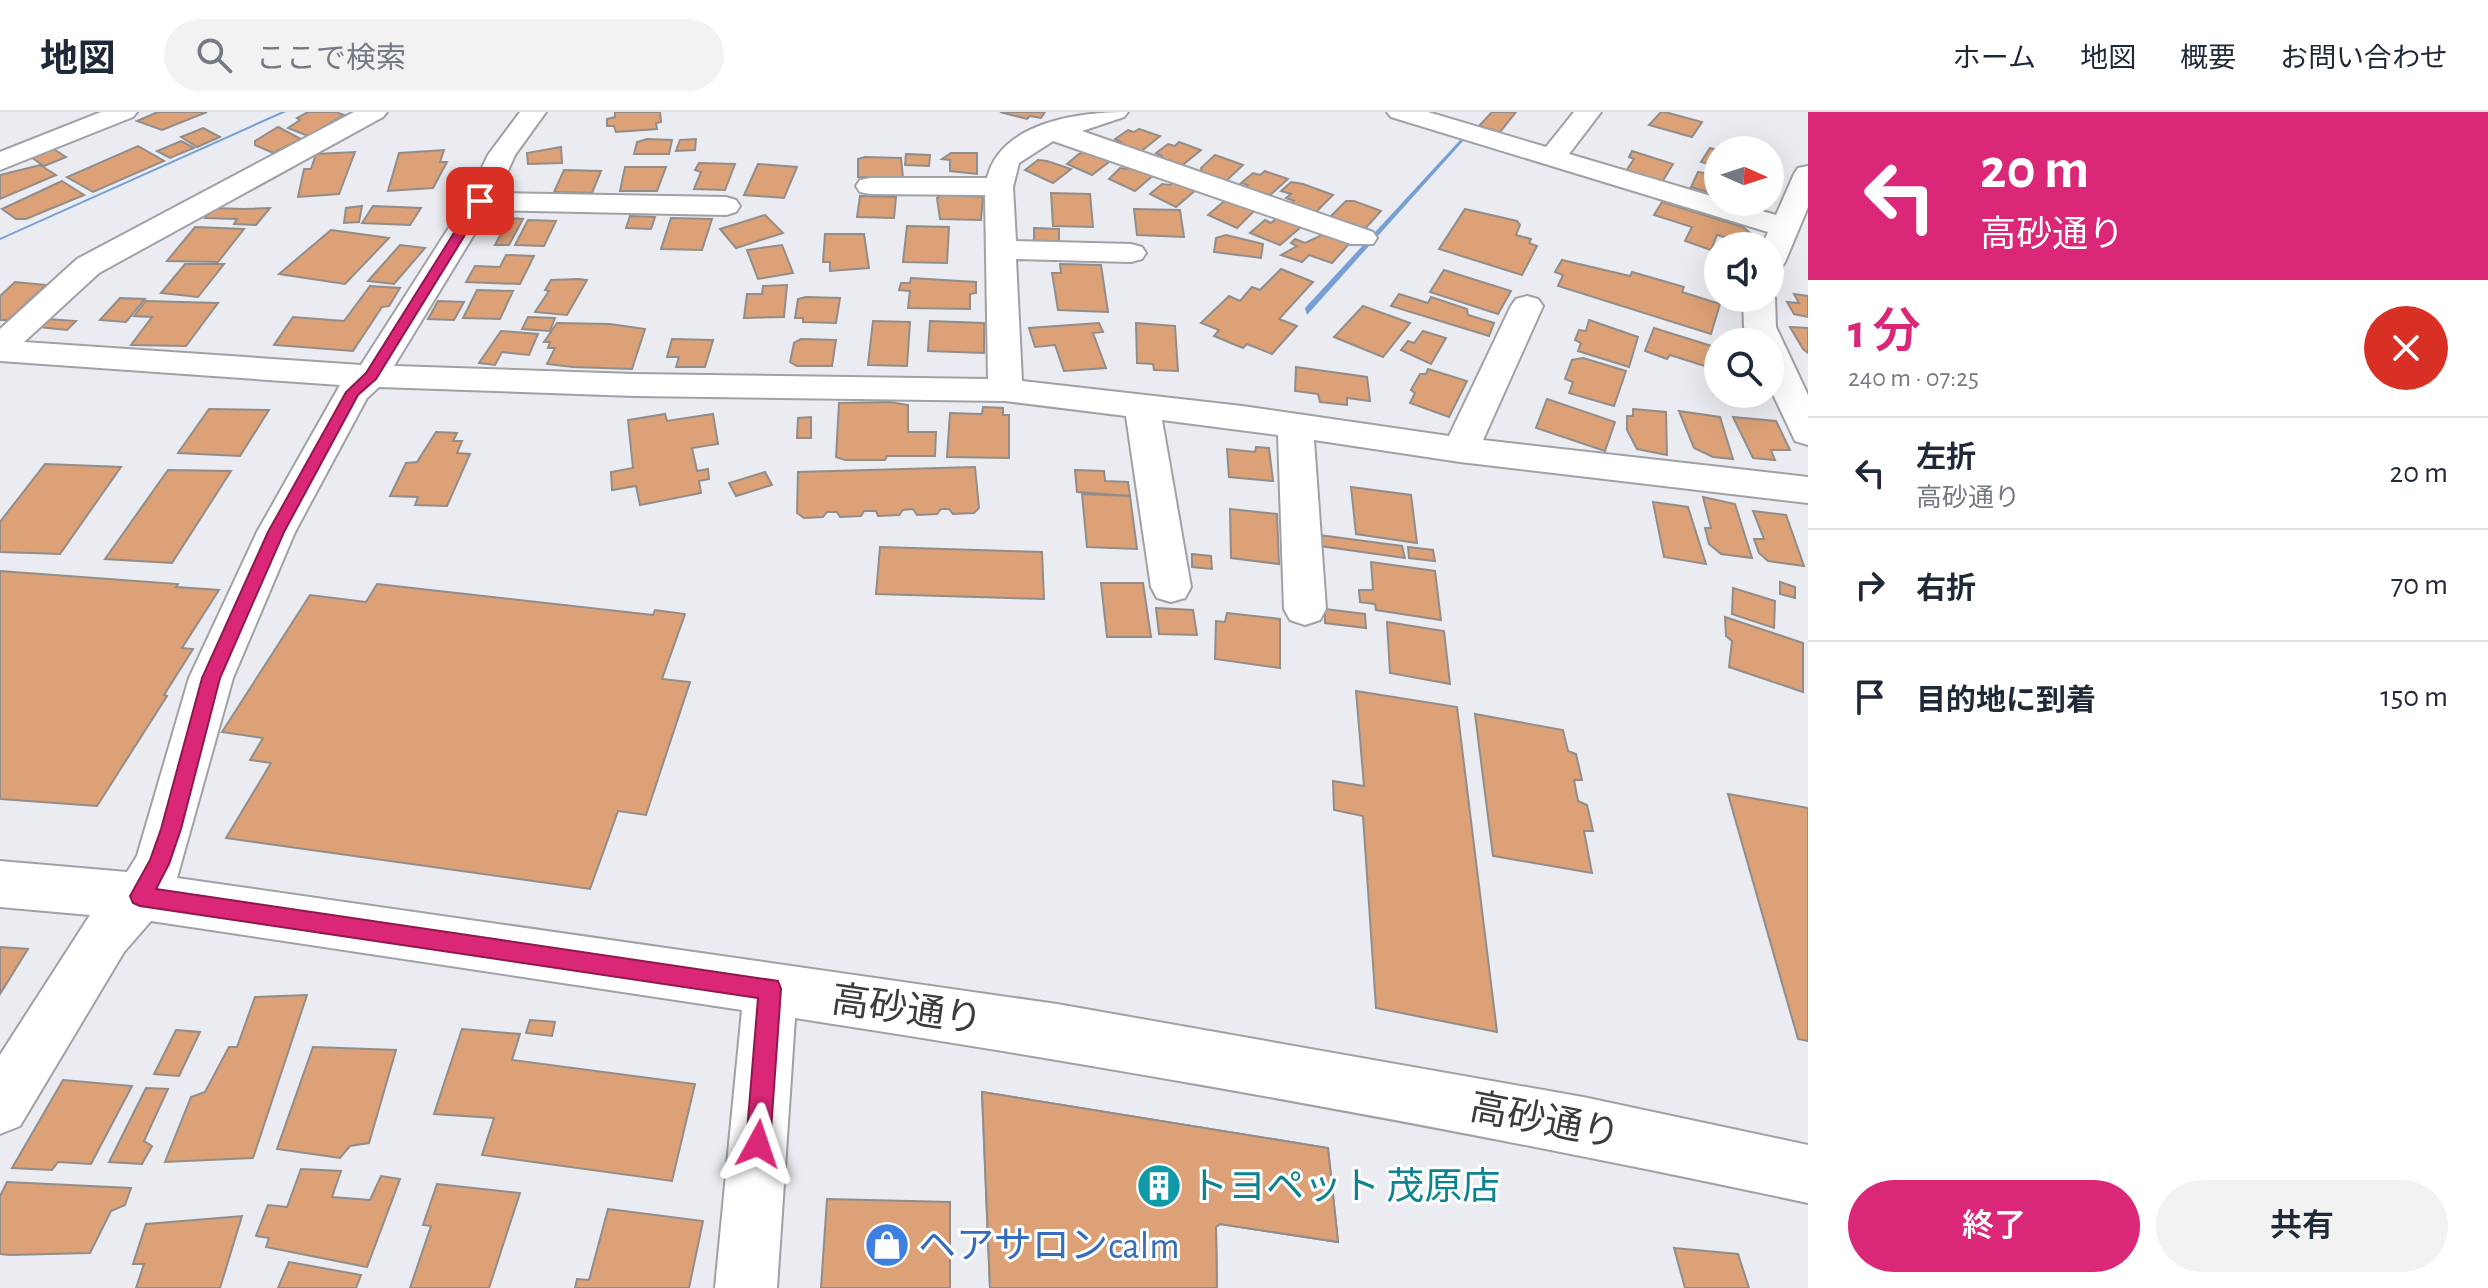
<!DOCTYPE html>
<html lang="ja">
<meta charset="utf-8">
<style>
:root{--surface:#fff;--page:#f2f2f3;--text:#1f2937;--muted:#747a83;--line:#e0e1e3;--accent:#db2777}
body{margin:0;font-family:"Alegreya Sans","Noto Sans JP",sans-serif;background:var(--page);color:var(--text);height:100vh;display:flex;flex-direction:column;font-size:30px;white-space:nowrap}
*{box-sizing:border-box;margin:0}
p{font-size:26px;color:var(--muted)}
.icon{flex:none;width:44px;height:44px;fill:none;stroke:currentColor;stroke-width:2;stroke-linecap:round;stroke-linejoin:round}
.map{position:relative;flex:1;overflow:hidden}
.drawer{display:flex;flex-direction:column;background:var(--surface);width:680px}
.drawer>*{flex:none}
.guide{background:#db2777;color:#fff;overflow:hidden}
.needle{width:52px;rotate:93deg}
.controls{position:absolute;left:1704px;top:24px;display:grid;gap:16px}
.controls a{display:grid;place-items:center;width:80px;height:80px;border-radius:50%;background:var(--surface);box-shadow:0 8px 32px #0002;font-size:40px}
.pin{position:absolute;display:grid;place-items:center;width:68px;height:68px;color:#fff;margin:-34px;border-radius:16px;box-shadow:0 4px 12px #0006}
.me{position:absolute;width:88px;margin:-44px;rotate:5deg;stroke-linejoin:round;filter:drop-shadow(0 0 6px #0008)}
.turn{display:flex;align-items:center;gap:28px;height:168px;padding:0 40px;font-size:36px}
.turn .icon{width:104px;height:104px;stroke-width:2.5}
.turn b{display:block;font-size:56px;line-height:68px}
.round{display:grid;place-items:center;flex:none;width:84px;height:84px;border-radius:42px;background:var(--page)}
.overview{display:flex;align-items:center;justify-content:space-between;height:136px;padding:0 40px}
h1{font-size:48px;font-weight:600;line-height:60px;color:var(--accent)}
.button{display:flex;gap:16px;margin-top:auto;padding:16px 40px}
.button a{flex:1;height:92px;border-radius:48px;background:var(--accent);color:#fff;font-size:32px;font-weight:600;line-height:92px;text-align:center}
.button a+a{background:var(--page);color:var(--text)}
ul{padding:0;list-style:none}
li{display:flex;align-items:center;gap:24px;height:112px;padding:0 40px;border-top:2px solid var(--line)}
li div{flex:1}
li b{display:block;font-size:30px}
li em{font-style:normal}
header{display:flex;align-items:center;gap:48px;box-sizing:border-box;height:112px;padding:0 40px;background:var(--surface);border-bottom:2px solid var(--line)}
header strong{font-size:38px}
nav{display:flex;gap:44px;margin-inline-start:auto;font-size:28px}
.search{width:560px;height:72px;background:var(--page);display:flex;align-items:center;gap:20px;box-sizing:border-box;padding:0 28px;border-radius:44px;color:var(--muted);font-size:30px}
main{display:flex;flex:1;min-height:0}
.map>svg:first-child{display:block}
</style>
<header>
<strong>地図</strong>
<div class="search"><svg class="icon" aria-label="search" viewBox="0 0 24 24"><circle cx="10" cy="10" r="6"/><path d="M15 15l6 6"/></svg>ここで検索</div>
<nav><a>ホーム</a><a>地図</a><a>概要</a><a>お問い合わせ</a></nav>
</header>
<main>
<div class="map">
<svg width="1808" height="1176" viewBox="0 0 1808 1176">
<rect width="100%" height="100%" fill="#eaecf1"/>
<g fill="#76a0d5">
<polygon points="281,0 286,0 0,128 0,126"/>
<polygon points="1461,27 1464,28 1307,203 1305,196"/>
</g>
<g fill="#dca176" stroke="#928d8a" stroke-width="2" fill-rule="evenodd">
<polygon points="158,0 207,0 162,18 137,9"/>
<polygon points="308,0 336,0 344,3 308,24 288,16 300,8 297,6"/>
<polygon points="615,0 660,0 661,10 656,11 657,17 616,20 614,14 607,14 607,7 615,5"/>
<polygon points="1000,0 1045,0 1041,6 1030,4 1027,7"/>
<polygon points="1492,0 1516,0 1500,20 1479,14"/>
<polygon points="1661,0 1665,0 1702,10 1692,25 1649,13"/>
<polygon points="278,15 301,27 273,41 255,33 255,29"/>
<polygon points="203,16 220,25 197,35 181,25"/>
<polygon points="1139,17 1160,24 1139,41 1118,33 1121,30 1115,27 1128,18 1134,20"/>
<polygon points="647,27 672,28 669,42 634,42 637,30"/>
<polygon points="696,27 695,38 676,39 680,28"/>
<polygon points="181,29 194,36 170,46 157,39"/>
<polygon points="1179,30 1201,38 1180,55 1158,47 1162,44 1156,41 1168,32 1175,34"/>
<polygon points="138,34 164,49 93,80 67,65"/>
<polygon points="561,35 562,51 528,52 527,41"/>
<polygon points="52,36 66,45 44,54 31,45"/>
<polygon points="1710,36 1718,38 1718,55 1701,50"/>
<polygon points="444,38 440,50 447,50 433,76 388,79 399,41"/>
<polygon points="1092,38 1114,46 1092,63 1067,52 1079,42"/>
<polygon points="1632,39 1673,52 1662,70 1626,59 1634,47 1629,45"/>
<polygon points="355,40 339,82 298,85 304,57 311,57 316,42"/>
<polygon points="951,41 977,41 977,62 950,59 950,48 942,47"/>
<polygon points="906,42 930,43 929,54 905,53"/>
<polygon points="1215,43 1243,53 1225,70 1202,62 1201,56"/>
<polygon points="865,45 901,46 903,66 858,65 858,47"/>
<polygon points="1038,48 1047,49 1071,57 1053,71 1025,58"/>
<polygon points="699,51 735,52 725,78 694,77 701,60 695,58"/>
<polygon points="758,52 797,55 784,86 744,83"/>
<polygon points="40,53 56,63 0,87 0,63"/>
<polygon points="1134,53 1156,61 1135,79 1109,67 1120,56 1127,57"/>
<polygon points="625,55 666,55 657,79 620,79"/>
<polygon points="564,58 601,59 592,81 554,80"/>
<polygon points="1265,59 1288,67 1268,85 1245,77 1248,73 1241,71 1253,61 1260,63"/>
<polygon points="1698,60 1718,63 1718,83 1691,75"/>
<polygon points="1176,68 1198,76 1176,95 1150,82 1162,72 1170,73"/>
<polygon points="62,69 84,83 26,107 16,107 2,97"/>
<polygon points="1291,70 1303,72 1333,83 1314,102 1290,93 1294,89 1286,86 1291,82 1281,79"/>
<polygon points="1051,81 1090,82 1093,115 1053,114"/>
<polygon points="942,83 983,85 981,108 940,107 937,86"/>
<polygon points="860,84 896,85 894,106 857,105"/>
<polygon points="1228,86 1256,97 1237,116 1208,103"/>
<polygon points="1346,89 1354,89 1381,99 1363,119 1331,104"/>
<polygon points="1662,90 1743,115 1750,121 1738,129 1717,123 1711,138 1685,129 1692,115 1654,103"/>
<polygon points="362,94 359,110 344,111 346,96"/>
<polygon points="373,94 421,96 410,113 362,111"/>
<polygon points="213,96 244,97 270,96 256,113 234,112 237,107 205,106"/>
<polygon points="1134,97 1180,98 1184,125 1137,123"/>
<polygon points="1465,97 1517,109 1520,113 1516,123 1531,127 1529,131 1537,134 1522,163 1439,137"/>
<polygon points="765,103 783,121 736,136 720,117"/>
<polygon points="630,104 655,105 651,117 626,116"/>
<polygon points="1278,105 1302,114 1280,133 1250,121 1265,108 1271,111"/>
<polygon points="509,106 523,107 509,133 495,133"/>
<polygon points="671,106 712,107 702,138 661,137"/>
<polygon points="528,108 556,109 544,134 515,133"/>
<polygon points="907,114 949,115 947,151 903,150"/>
<polygon points="195,115 244,117 218,150 167,149"/>
<polygon points="1034,116 1059,117 1059,130 1034,129"/>
<polygon points="331,118 389,126 345,172 279,162"/>
<polygon points="825,122 864,122 869,156 830,159 830,150 823,150"/>
<polygon points="1324,122 1350,131 1332,151 1309,143 1302,150 1281,143 1297,134 1291,131 1295,127 1305,131"/>
<polygon points="1226,123 1263,132 1261,146 1214,140 1216,126"/>
<polygon points="400,133 425,136 394,172 368,169"/>
<polygon points="782,133 793,161 758,167 747,138"/>
<polygon points="506,143 534,144 520,172 466,170 475,154 500,155"/>
<polygon points="1562,148 1630,164 1632,160 1684,175 1682,180 1720,192 1711,222 1558,174 1563,163 1555,160"/>
<polygon points="185,152 224,152 198,185 161,181"/>
<polygon points="1060,152 1101,153 1108,200 1058,198 1052,161 1061,161"/>
<polygon points="1281,157 1313,170 1279,207 1297,214 1272,242 1247,232 1243,236 1214,224 1219,218 1201,211 1229,184 1240,189 1252,175 1260,178"/>
<polygon points="1444,158 1511,179 1498,202 1430,180"/>
<polygon points="911,166 976,170 976,181 970,182 970,197 908,196 910,179 899,178 901,171 910,171"/>
<polygon points="579,167 587,168 567,203 535,200 549,179 545,178 551,168"/>
<polygon points="15,170 46,173 8,208 0,208 0,184"/>
<polygon points="787,173 784,205 744,206 747,182 762,182 763,174"/>
<polygon points="370,174 400,176 389,194 382,195 353,239 274,233 293,205 344,209"/>
<polygon points="477,178 513,179 500,207 463,206"/>
<polygon points="1399,182 1428,191 1431,185 1467,197 1468,203 1494,211 1489,224 1391,194"/>
<polygon points="1794,182 1808,184 1808,205 1794,202 1787,190 1799,191"/>
<polygon points="806,185 840,186 836,211 803,210 803,206 795,206 798,187"/>
<polygon points="120,186 145,187 126,210 100,208"/>
<polygon points="146,189 218,191 186,234 131,233 152,205 134,204"/>
<polygon points="438,189 464,190 454,208 428,207"/>
<polygon points="1363,194 1410,211 1383,245 1334,225"/>
<polygon points="528,205 555,206 550,219 522,217"/>
<polygon points="46,207 76,209 67,218 38,215"/>
<polygon points="1589,208 1638,225 1629,255 1578,239 1581,231 1575,228 1579,218 1586,219"/>
<polygon points="873,209 910,210 907,254 868,253"/>
<polygon points="930,209 984,211 984,241 928,239"/>
<polygon points="557,211 610,212 645,217 632,257 573,255 547,252 555,236 548,236 550,230 544,230"/>
<polygon points="1099,211 1103,220 1093,221 1106,256 1064,259 1055,233 1035,235 1029,216"/>
<polygon points="1136,211 1175,214 1178,259 1154,258 1153,252 1137,251"/>
<polygon points="1790,215 1808,216 1808,241 1803,237"/>
<polygon points="1654,216 1718,236 1714,257 1670,243 1667,247 1645,239"/>
<polygon points="501,219 538,222 529,243 502,240 495,253 479,251"/>
<polygon points="1423,219 1446,226 1431,252 1401,238 1408,229 1414,231"/>
<polygon points="672,227 713,228 705,255 676,255 679,245 667,245"/>
<polygon points="801,227 836,228 832,254 797,254 790,250 794,231"/>
<polygon points="1583,246 1626,259 1614,294 1569,281 1573,270 1565,267 1572,248"/>
<polygon points="1296,255 1367,265 1370,289 1347,286 1347,293 1320,290 1318,282 1295,279"/>
<polygon points="1428,257 1467,269 1449,305 1410,291 1415,281 1411,278 1420,262 1426,262"/>
<polygon points="1547,287 1615,310 1605,339 1536,316"/>
<polygon points="890,290 908,293 908,320 936,320 935,344 887,344 885,348 845,348 836,345 839,291"/>
<polygon points="983,295 1003,296 1003,303 1009,303 1009,346 947,345 950,301 982,302"/>
<polygon points="209,297 269,298 240,344 178,341"/>
<polygon points="1633,297 1666,300 1667,343 1637,337 1627,318 1627,304 1633,304"/>
<polygon points="1679,299 1720,305 1733,347 1713,345 1694,336"/>
<polygon points="665,302 667,309 713,302 718,332 692,336 697,359 708,357 709,367 699,369 701,381 640,393 636,374 612,378 611,360 633,356 628,308"/>
<polygon points="811,305 811,326 797,326 798,306"/>
<polygon points="1733,305 1776,309 1790,338 1771,338 1775,348 1753,346"/>
<polygon points="436,320 457,321 453,329 462,329 457,341 470,342 447,394 415,393 418,385 390,384 406,351 417,350"/>
<polygon points="1256,335 1269,336 1273,369 1229,365 1227,337 1255,340"/>
<polygon points="45,352 121,355 60,442 0,440 0,410"/>
<polygon points="975,355 979,396 974,401 953,402 949,397 941,397 937,402 917,403 913,397 903,398 899,403 878,404 876,399 864,399 861,404 840,405 837,400 827,400 823,405 804,406 797,401 798,360"/>
<polygon points="168,358 231,359 172,451 105,447"/>
<polygon points="1075,358 1104,359 1105,369 1128,370 1130,384 1077,380"/>
<polygon points="765,360 772,373 736,384 729,371"/>
<polygon points="1351,375 1411,383 1417,431 1356,422"/>
<polygon points="1082,382 1130,384 1137,437 1087,435"/>
<polygon points="1703,385 1735,392 1752,446 1721,442 1709,432 1705,416 1711,416"/>
<polygon points="1653,390 1688,395 1706,452 1664,445"/>
<polygon points="1230,397 1277,402 1279,452 1231,446"/>
<polygon points="1753,399 1786,403 1804,454 1768,449 1759,441 1754,427 1764,427"/>
<polygon points="1319,423 1402,434 1405,446 1320,434"/>
<polygon points="880,435 1042,440 1044,487 876,482"/>
<polygon points="1408,435 1433,438 1435,449 1409,446"/>
<polygon points="1192,442 1211,444 1212,457 1192,455"/>
<polygon points="1371,450 1435,459 1441,508 1376,498 1375,492 1360,490 1359,478 1373,478"/>
<polygon points="0,459 178,472 176,475 219,478 182,536 193,537 164,583 167,584 97,694 0,687"/>
<polygon points="1780,470 1795,475 1795,486 1780,482"/>
<polygon points="1101,471 1143,471 1151,525 1107,525"/>
<polygon points="377,472 653,503 655,498 685,502 662,567 690,570 646,703 618,699 590,777 226,726 271,651 250,648 263,626 222,620 310,483 366,490"/>
<polygon points="1733,476 1775,489 1774,516 1732,502"/>
<polygon points="1156,496 1193,498 1197,523 1159,522"/>
<polygon points="1325,497 1365,502 1366,516 1325,511"/>
<polygon points="1227,501 1280,507 1280,556 1215,547 1216,509 1225,510"/>
<polygon points="1725,505 1803,531 1803,580 1729,555 1732,529 1726,524"/>
<polygon points="1387,510 1444,519 1450,572 1390,561"/>
<polygon points="1356,579 1457,595 1497,920 1376,896 1363,704 1334,698 1333,669 1364,674"/>
<polygon points="1475,602 1563,618 1568,639 1576,642 1582,668 1574,668 1578,689 1587,693 1593,719 1584,719 1592,761 1493,744"/>
<polygon points="1728,682 1808,696 1808,929 1798,927"/>
<polygon points="0,835 28,837 0,882"/>
<polygon points="307,883 253,1046 165,1050 191,985 205,980 229,935 237,935 255,885"/>
<polygon points="530,908 555,910 552,924 526,921"/>
<polygon points="462,917 520,922 512,948 695,972 672,1069 482,1043 494,1006 434,1002"/>
<polygon points="176,918 200,920 179,964 154,962"/>
<polygon points="313,935 396,938 369,1031 350,1034 340,1046 277,1037"/>
<polygon points="63,968 132,974 91,1052 58,1050 52,1058 12,1056"/>
<polygon points="146,976 168,977 144,1029 152,1034 142,1052 109,1050"/>
<path d="M 982,980 L 1328,1036 L 1338,1130 L 1220,1112 L 1216,1115 L 1217,1176 L 990,1176 ZM 993,994 L 1047,1000 L 1039,1093 L 998,1091 ZM 1292,1044 L 1318,1048 L 1323,1105 L 1296,1102 Z"/>
<polygon points="982,980 1328,1036 1338,1130 1220,1112 1216,1115 1217,1176 990,1176"/>
<polygon points="301,1057 341,1059 332,1085 370,1088 381,1064 400,1067 367,1155 266,1135 269,1126 256,1124 268,1093 287,1095"/>
<polygon points="7,1070 131,1076 125,1093 111,1099 90,1141 10,1143 0,1142 0,1084"/>
<polygon points="437,1072 520,1081 489,1176 410,1176 431,1114 423,1113"/>
<polygon points="827,1087 950,1090 950,1176 821,1176"/>
<polygon points="608,1097 703,1109 689,1176 575,1176 577,1167 589,1168"/>
<polygon points="242,1104 220,1176 136,1176 144,1152 133,1152 146,1112"/>
<polygon points="1674,1136 1738,1142 1749,1176 1685,1176"/>
<polygon points="289,1150 361,1163 356,1176 278,1176"/>
</g>
<g fill="none" stroke-linecap="round" stroke-linejoin="round">
<g stroke="#a0a1a6" stroke-width="4">
<g id="minor">
<polygon points="101,0 137,0 133,5 0,58 0,40"/>
<path d="M 354,0 L 387,0 L 383,5 L 99,161 L 24,230 L 361,253 L 466,89 L 488,43 L 520,0 L 546,0 L 515,43 L 498,81 L 726,85 L 736,88 L 740,94 L 736,100 L 726,103 L 489,98 L 394,254 L 634,262 L 988,267 L 985,83 L 870,82 L 860,80 L 856,74 L 860,68 L 870,66 L 987,66 C 1001,10 1079,0 1128,0 L 1124,5 L 1082,19 L 1373,120 L 1377,126 L 1373,132 L 1351,132 L 1053,29 L 1019,51 L 1013,75 L 1016,129 L 1131,132 L 1142,135 L 1146,141 L 1142,147 L 1131,150 L 1016,147 L 1022,269 L 1242,294 L 1449,324 L 1511,194 L 1516,187 L 1527,184 L 1538,187 L 1543,194 L 1483,328 L 1808,365 L 1808,391 L 1460,350 L 1314,328 L 1326,497 L 1320,508 L 1305,513 L 1290,508 L 1284,497 L 1278,323 L 1162,308 L 1191,475 L 1185,486 L 1171,490 L 1157,486 L 1151,475 L 1126,304 L 1005,289 L 634,284 L 379,275 L 367,286 L 295,420 L 233,566 L 177,766 L 1057,892 L 1583,985 L 1808,1033 L 1808,1091 C 1472,1019 1134,958 795,906 L 777,1176 L 715,1176 L 742,898 L 151,809 L 124,840 L 20,1014 L 0,1022 L 0,943 L 90,803 L 0,795 L 0,749 L 127,760 L 137,744 L 189,566 L 257,420 L 340,273 L 0,249 L 0,217 L 77,147 Z"/>
<polygon points="1387,0 1428,0 1546,35 1574,0 1601,0 1569,42 1718,86 1718,90 1730,90 1776,103 1794,62 1798,56 1808,54 1808,95 1785,150 1781,156 1770,159 1770,134 1762,134 1768,120 1391,5"/>
<polygon points="1770,179 1775,186 1776,215 1808,283 1808,333 1795,329 1770,276 1770,230 1751,230 1744,215 1743,186 1770,186"/>
</g>
</g>
<use href="#minor" fill="#fff" fill-rule="evenodd"/>
</g>
<polygon fill="#db2777" stroke="#8e194d" stroke-width="2" points="480,86 486,89 376,267 358,283 284,420 220,566 181,717 169,752 156,777 778,869 781,877 770,1032 766,1041 758,1044 749,1041 746,1032 758,886 140,794 133,791 130,784 150,748 161,717 202,566 268,420 346,280 366,261 474,89"/>
<defs>
<g id="building-disc" transform="scale(2.3)"><circle r="9.5" fill="#0f9aa8" stroke="#fff"/><path d="M-4-6H4V6H1V3H-1V6H-4ZM-2.5-4.3h1.7v1.8h-1.7ZM.8-4.3h1.7v1.8H.8ZM-2.5-1h1.7V.8h-1.7ZM.8-1h1.7V.8H.8Z" fill="#fff"/></g>
<g id="shop-disc" transform="scale(2.3)"><circle r="9.5" fill="#3f7fe0" stroke="#fff"/><path d="M-5-2.5h2.3a2.7 3.5 0 0 1 5.4 0H5L5.5 6h-11ZM-1.5-2.5h3a1.5 2.3 0 0 0-3 0Z" fill="#fff"/></g>
</defs>
<g fill-rule="evenodd">
<use href="#building-disc" x="1159" y="1074"/>
<use href="#shop-disc" x="887" y="1133"/>
</g>
<g text-anchor="middle" stroke-width="6" stroke-linejoin="round" paint-order="stroke">
<g font-size="38" fill="#3c3c3e" stroke="#fff">
<text transform="translate(907 897) rotate(8)" y="13">高砂通り</text>
<text transform="translate(1545 1008) rotate(11)" y="13">高砂通り</text>
</g>
<g font-size="38" fill="#0d838f" stroke="#fff" text-anchor="start">
<text x="1190" y="1087">トヨペット 茂原店</text>
</g>
<g font-size="38" fill="#366cbe" stroke="#fff" text-anchor="start">
<text x="918" y="1146">ヘアサロンcalm</text>
</g>
</g>
</svg>
<div class="controls">
<a><svg class="needle" viewBox="-14 -14 28 28"><path d="M0-13l5 13h-10z" fill="#e53935"/><path d="M0 13l5-13h-10z" fill="#747a83"/></svg></a>
<a><svg class="icon" aria-label="sound" viewBox="0 0 24 24"><path d="M4 9h4l5-4v14l-5-4H4zM17 9q2 3 0 6"/></svg></a>
<a><svg class="icon" aria-label="search" viewBox="0 0 24 24"><circle cx="10" cy="10" r="6"/><path d="M15 15l6 6"/></svg></a>
</div>
<div class="pin" style="left:480px;top:89px;background:#d93025"><svg class="icon" aria-label="arrive" viewBox="0 0 24 24"><path d="M6 21V4h12l-3 4 3 4H6"/></svg></div>
<svg class="me" style="left:758px;top:1032px" viewBox="-20 -20 40 40"><path d="M0-17L14 15 0 8-14 15z" fill="#db2777" stroke="#fff" stroke-width="4"/></svg>
</div>
<section class="drawer">
<div class="guide">
<div class="turn"><svg class="icon" aria-label="left" viewBox="0 0 24 24"><path d="M17 20v-9H6M10 6l-5 5 5 5"/></svg><div><b>20 m</b>高砂通り</div></div>
</div>
<div class="overview"><div><h1>1 分</h1><p>240 m · 07:25</p></div><a class="round" style="background:#d93025;color:#fff"><svg class="icon" aria-label="close" viewBox="0 0 24 24"><path d="M6 6l12 12M18 6L6 18"/></svg></a></div>
<ul>
<li><svg class="icon" aria-label="left" viewBox="0 0 24 24"><path d="M17 20v-9H6M10 6l-5 5 5 5"/></svg><div><b>左折</b><p>高砂通り</p></div><em>20 m</em></li>
<li><svg class="icon" aria-label="right" viewBox="0 0 24 24"><path d="M7 20v-9h11M14 6l5 5-5 5"/></svg><div><b>右折</b></div><em>70 m</em></li>
<li><svg class="icon" aria-label="arrive" viewBox="0 0 24 24"><path d="M6 21V4h12l-3 4 3 4H6"/></svg><div><b>目的地に到着</b></div><em>150 m</em></li>
</ul>
<div class="button"><a>終了</a><a>共有</a></div>
</section>
</main>
